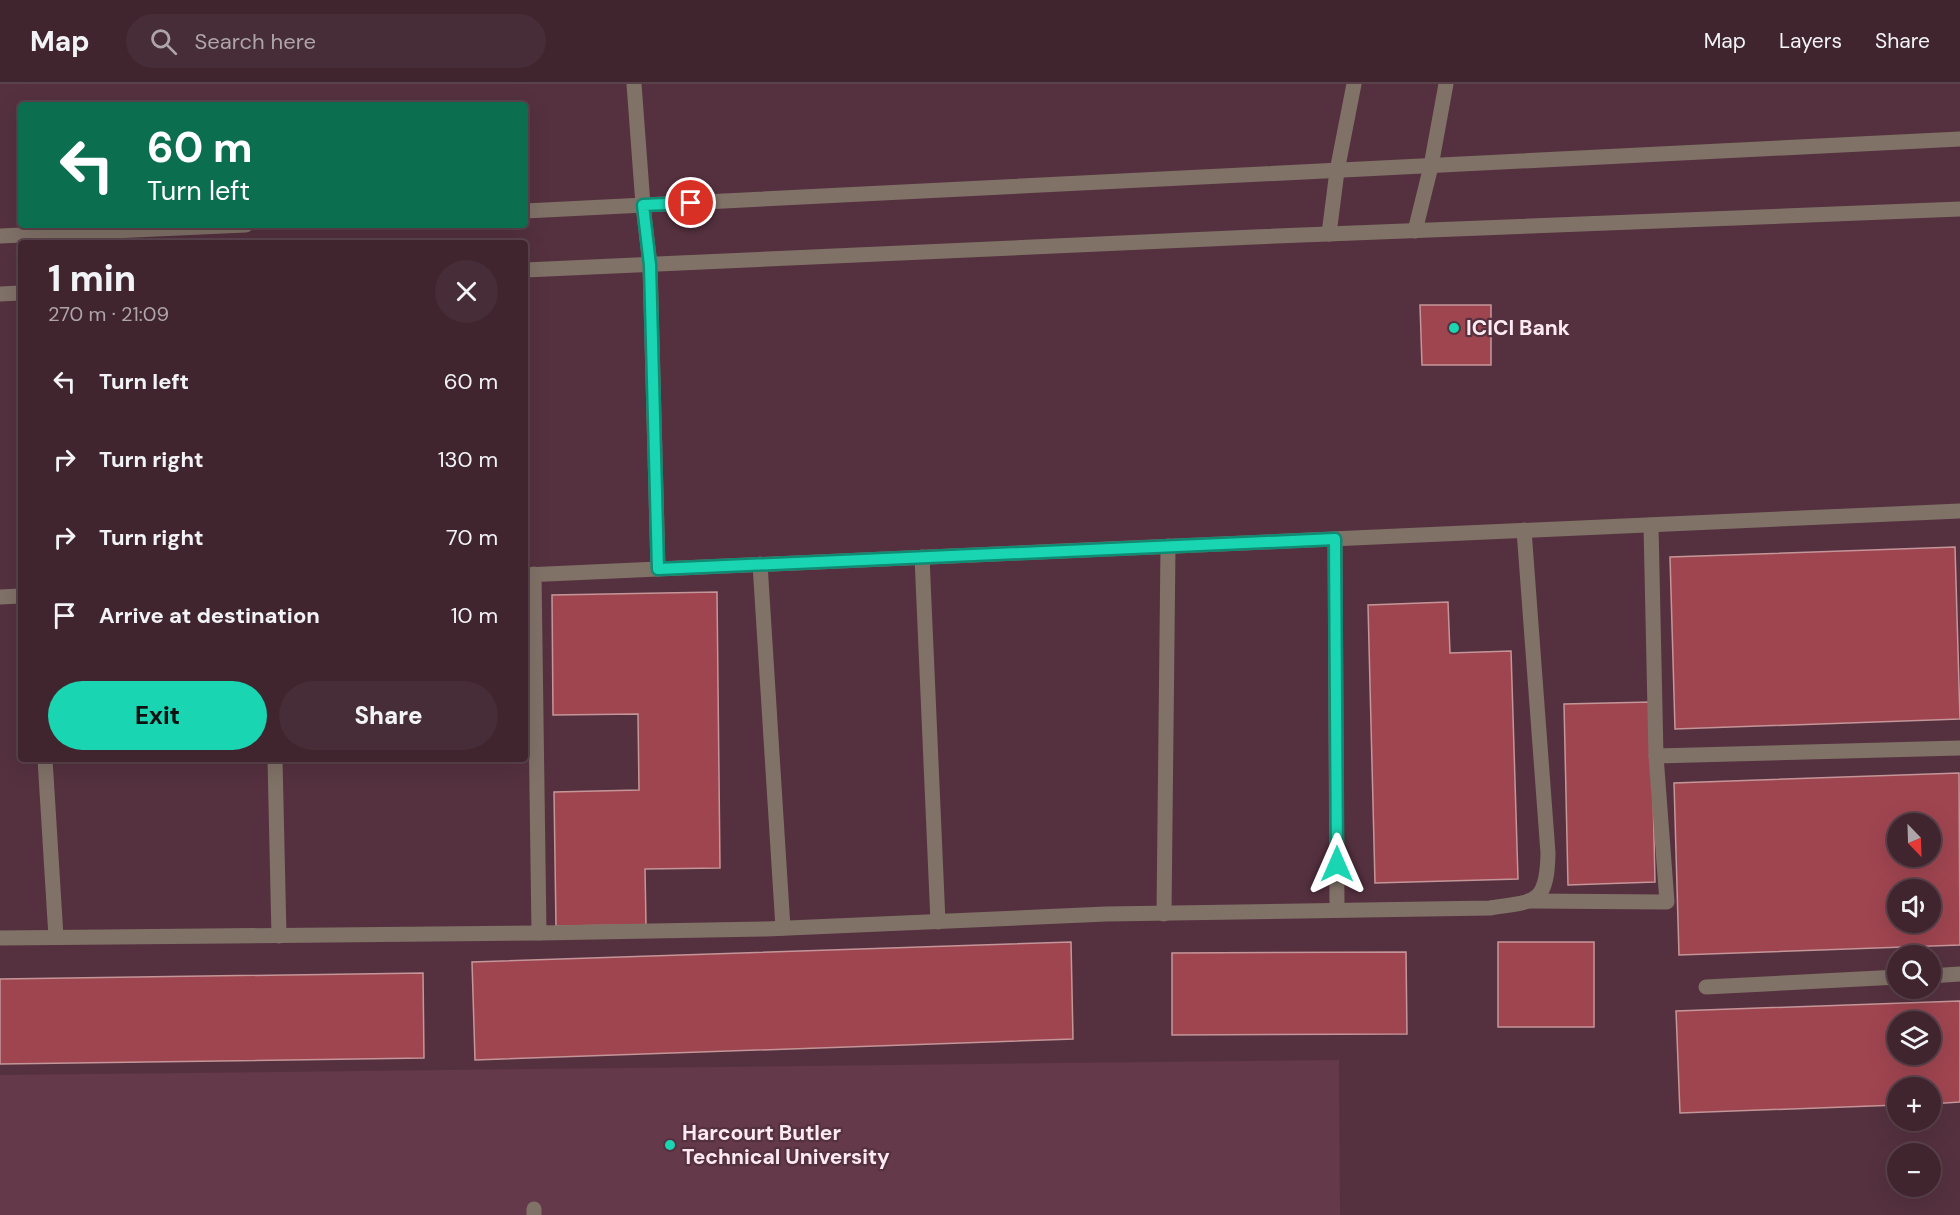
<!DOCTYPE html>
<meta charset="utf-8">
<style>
:root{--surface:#40252f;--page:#472d37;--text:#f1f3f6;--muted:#aea5aa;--line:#59424b;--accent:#1ad5b2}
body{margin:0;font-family:"DM Sans",sans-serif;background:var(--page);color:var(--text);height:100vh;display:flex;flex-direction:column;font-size:22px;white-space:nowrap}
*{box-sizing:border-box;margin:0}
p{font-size:20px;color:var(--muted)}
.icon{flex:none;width:33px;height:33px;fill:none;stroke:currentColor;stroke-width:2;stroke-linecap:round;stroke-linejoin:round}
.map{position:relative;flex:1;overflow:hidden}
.sheet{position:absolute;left:18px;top:156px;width:510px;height:522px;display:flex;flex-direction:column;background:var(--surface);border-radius:6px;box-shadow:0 6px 24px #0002,0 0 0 2px var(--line)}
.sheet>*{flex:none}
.guide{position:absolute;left:18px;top:18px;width:510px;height:126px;border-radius:6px;box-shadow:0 6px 24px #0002,0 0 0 2px var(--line);background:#0b6e4f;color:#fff;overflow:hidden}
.needle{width:39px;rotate:157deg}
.controls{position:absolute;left:1887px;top:729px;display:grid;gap:12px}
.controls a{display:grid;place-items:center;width:54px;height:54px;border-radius:50%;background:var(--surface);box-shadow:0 6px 24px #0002,0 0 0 2px var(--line);font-size:30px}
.pin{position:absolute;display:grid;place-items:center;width:51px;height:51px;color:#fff;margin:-26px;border:3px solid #fff;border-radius:50%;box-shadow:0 2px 6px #0007}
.me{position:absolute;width:66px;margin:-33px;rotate:0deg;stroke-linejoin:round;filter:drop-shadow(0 0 4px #0008)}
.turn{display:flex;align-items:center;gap:21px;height:126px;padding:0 30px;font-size:27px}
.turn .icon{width:78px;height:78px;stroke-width:2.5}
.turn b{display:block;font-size:42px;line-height:51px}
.round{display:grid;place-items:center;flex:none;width:63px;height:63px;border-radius:32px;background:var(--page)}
.overview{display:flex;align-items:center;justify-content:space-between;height:102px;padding:0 30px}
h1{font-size:36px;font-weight:800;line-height:45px}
.button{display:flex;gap:12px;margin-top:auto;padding:12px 30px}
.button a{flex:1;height:69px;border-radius:36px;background:var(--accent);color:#111;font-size:24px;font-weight:800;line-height:69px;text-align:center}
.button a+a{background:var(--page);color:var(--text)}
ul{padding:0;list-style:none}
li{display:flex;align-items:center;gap:18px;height:78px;padding:0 30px}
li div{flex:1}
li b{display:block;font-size:22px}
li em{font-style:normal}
header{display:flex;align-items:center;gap:36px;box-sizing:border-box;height:84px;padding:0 30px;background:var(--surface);border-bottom:2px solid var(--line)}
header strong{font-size:28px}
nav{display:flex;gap:33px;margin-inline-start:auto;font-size:21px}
.search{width:420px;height:54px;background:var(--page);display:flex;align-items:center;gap:15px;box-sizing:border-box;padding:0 21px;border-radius:33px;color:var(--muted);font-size:22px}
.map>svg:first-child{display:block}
</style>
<header>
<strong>Map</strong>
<div class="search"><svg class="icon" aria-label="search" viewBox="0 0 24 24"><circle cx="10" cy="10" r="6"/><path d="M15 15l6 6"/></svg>Search here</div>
<nav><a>Map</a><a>Layers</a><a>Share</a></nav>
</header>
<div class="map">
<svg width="1960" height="1131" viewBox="0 0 1960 1131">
<rect width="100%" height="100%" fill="#55313f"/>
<polygon fill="#64394a" points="1339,976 1340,1131 0,1131 0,991"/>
<g fill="#9f4550" stroke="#c59699" stroke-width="1.5" fill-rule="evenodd">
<polygon points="1420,221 1491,221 1491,281 1422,281"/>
<polygon points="1955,463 1960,635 1675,645 1670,473"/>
<polygon points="717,508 720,784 645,785 646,841 556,842 554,708 639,706 638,630 553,631 552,511"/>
<polygon points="1448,518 1450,569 1511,567 1518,795 1375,799 1368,521"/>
<polygon points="1651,618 1655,798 1568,801 1564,620"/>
<path d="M 1959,689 L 1960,861 L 1679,871 L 1674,699 ZM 1898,740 L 1930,740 L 1930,772 L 1898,772 ZM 1898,806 L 1930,806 L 1930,838 L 1898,838 Z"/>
<polygon points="1071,858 1073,955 475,976 472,878"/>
<rect x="1498" y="858" width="96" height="85"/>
<polygon points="1406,868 1407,950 1172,951 1172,869"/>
<polygon points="423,889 424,974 0,980 0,895"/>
<path d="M 1960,917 L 1960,1018 L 1930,1020 L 1930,1004 L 1898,1004 L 1898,1021 L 1680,1029 L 1676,927 ZM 1898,938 L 1930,938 L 1930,970 L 1898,970 Z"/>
</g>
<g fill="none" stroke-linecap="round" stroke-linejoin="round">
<polyline stroke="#817268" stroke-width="15" points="534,1125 534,1131"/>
<g stroke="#817268" stroke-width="15">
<polyline points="634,0 643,121 650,181 658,485"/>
<polyline points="525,127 1960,55"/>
<polyline points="1415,147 1431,82 1446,0"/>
<polyline points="1329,150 1337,87 1354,0"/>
<polyline points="0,152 246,141"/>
<polyline points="525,186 1254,153 1960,125"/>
<polyline points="0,210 21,209"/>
<polyline points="1335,455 1337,826"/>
<polyline points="922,473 938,838"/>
<polyline points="760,480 783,844"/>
<polyline points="534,490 539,849"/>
<polyline points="525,491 1960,427"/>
<polyline points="0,513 21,512"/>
<polyline points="1656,672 1960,664"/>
<polyline points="45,675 56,853"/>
<polyline points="275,675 279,852"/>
<polyline points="1531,817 1667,818 1656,672 1651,441"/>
<polyline points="1164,830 1168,462"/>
<path d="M 0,854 L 539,849 L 766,845 L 1106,830 L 1490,824 C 1535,817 1547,821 1548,769 L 1524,446"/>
<polyline points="1930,892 1960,890"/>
<polyline points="1706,903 1898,893"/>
</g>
</g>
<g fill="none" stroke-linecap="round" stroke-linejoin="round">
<g stroke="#118a74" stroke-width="15">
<polyline id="route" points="691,119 643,121 650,181 658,485 1335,455 1337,780"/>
</g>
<use href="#route" stroke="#1ad5b2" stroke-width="10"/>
</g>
<g fill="#1ad5b2" stroke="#55313f" stroke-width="2">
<circle cx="1454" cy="244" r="6"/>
<circle cx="670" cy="1061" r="6"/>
</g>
<g text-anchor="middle" stroke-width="4.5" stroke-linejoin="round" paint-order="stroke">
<g font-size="21" font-weight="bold" fill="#feebf2" stroke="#55313f" text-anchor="start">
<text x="1466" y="251">ICICI Bank</text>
<text x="682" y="1056">Harcourt Butler<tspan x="682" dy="24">Technical University</tspan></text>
</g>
</g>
</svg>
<div class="controls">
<a><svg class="needle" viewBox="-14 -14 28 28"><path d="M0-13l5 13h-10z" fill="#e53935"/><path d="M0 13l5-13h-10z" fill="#aea5aa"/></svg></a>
<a><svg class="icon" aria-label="sound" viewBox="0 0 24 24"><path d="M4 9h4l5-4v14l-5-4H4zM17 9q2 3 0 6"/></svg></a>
<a><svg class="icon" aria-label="search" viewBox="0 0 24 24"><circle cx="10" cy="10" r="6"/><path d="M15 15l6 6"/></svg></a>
<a><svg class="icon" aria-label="layers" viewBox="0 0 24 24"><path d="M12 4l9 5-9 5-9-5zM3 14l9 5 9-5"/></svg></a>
<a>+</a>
<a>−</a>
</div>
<div class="pin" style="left:691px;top:119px;background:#d93025"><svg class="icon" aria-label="arrive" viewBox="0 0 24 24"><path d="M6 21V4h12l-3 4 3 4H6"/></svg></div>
<svg class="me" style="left:1337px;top:780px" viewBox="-20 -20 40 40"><path d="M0-17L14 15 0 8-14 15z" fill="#1ad5b2" stroke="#fff" stroke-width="4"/></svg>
<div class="guide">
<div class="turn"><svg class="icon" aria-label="left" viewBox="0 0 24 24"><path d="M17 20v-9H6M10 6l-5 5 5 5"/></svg><div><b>60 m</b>Turn left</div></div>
</div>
<section class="sheet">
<div class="overview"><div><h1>1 min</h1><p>270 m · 21:09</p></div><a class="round"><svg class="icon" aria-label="close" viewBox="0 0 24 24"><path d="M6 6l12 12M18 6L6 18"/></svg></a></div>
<ul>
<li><svg class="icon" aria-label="left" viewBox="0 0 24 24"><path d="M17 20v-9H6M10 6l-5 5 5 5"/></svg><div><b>Turn left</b></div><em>60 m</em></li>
<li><svg class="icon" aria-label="right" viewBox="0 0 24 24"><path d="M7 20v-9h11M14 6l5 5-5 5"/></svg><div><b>Turn right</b></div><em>130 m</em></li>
<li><svg class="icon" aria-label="right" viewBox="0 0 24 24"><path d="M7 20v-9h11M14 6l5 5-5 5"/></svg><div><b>Turn right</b></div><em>70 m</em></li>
<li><svg class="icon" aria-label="arrive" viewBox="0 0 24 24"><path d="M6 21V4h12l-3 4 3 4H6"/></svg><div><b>Arrive at destination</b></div><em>10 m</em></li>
</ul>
<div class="button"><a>Exit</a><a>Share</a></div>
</section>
</div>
